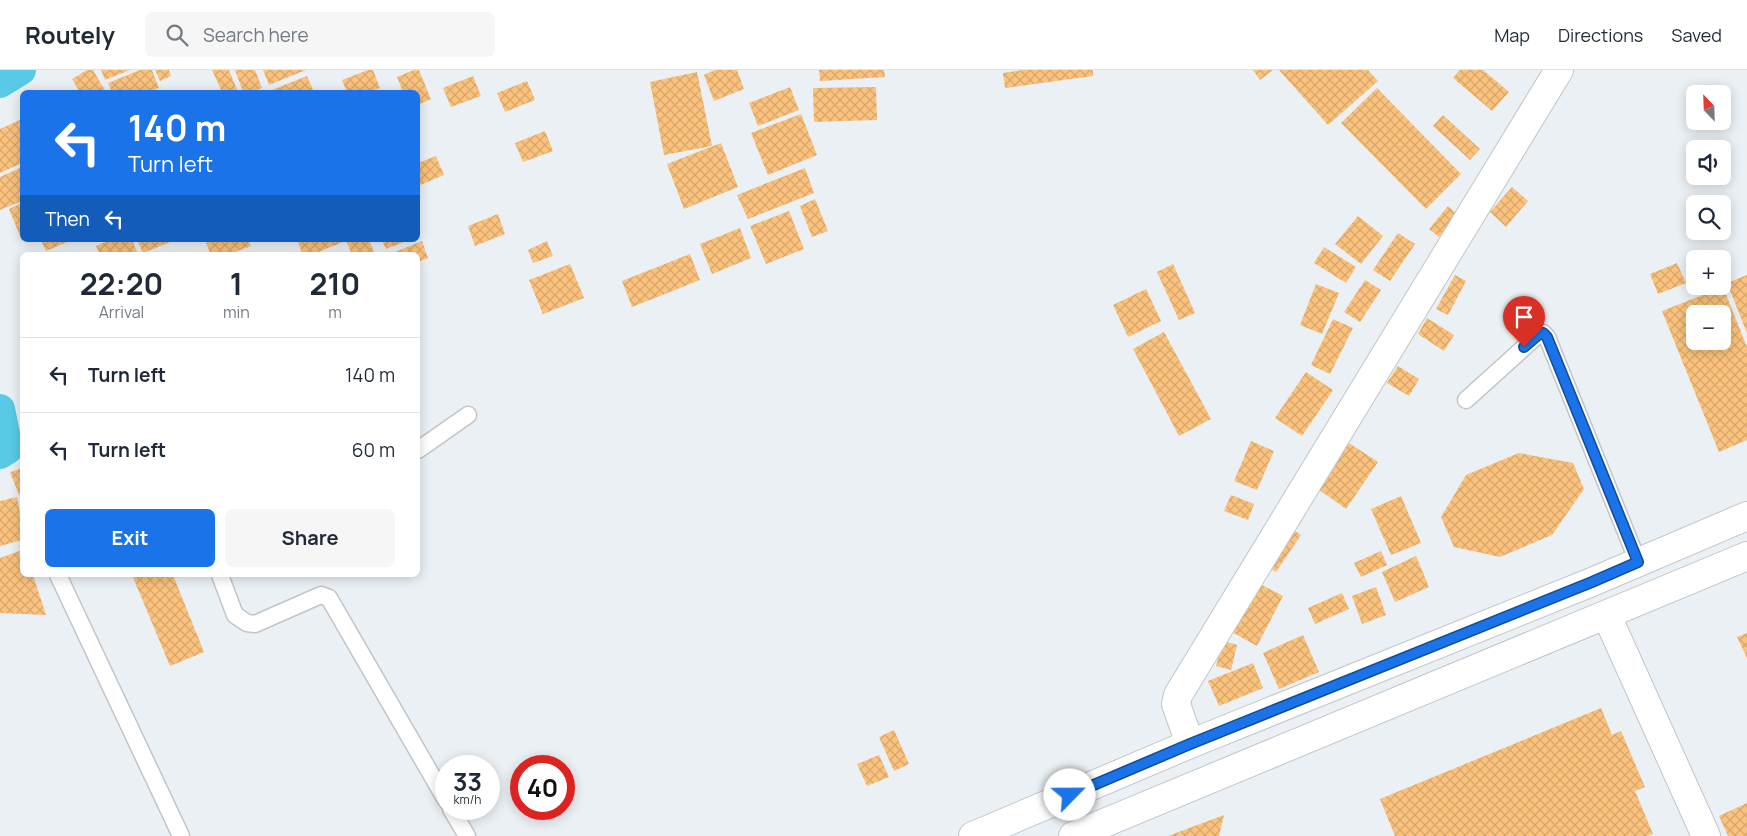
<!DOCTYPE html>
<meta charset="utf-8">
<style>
:root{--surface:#fff;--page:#f6f6f7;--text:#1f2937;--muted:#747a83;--line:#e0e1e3;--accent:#1a73e8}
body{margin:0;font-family:Manrope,sans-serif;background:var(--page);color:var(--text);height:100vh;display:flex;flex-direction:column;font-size:19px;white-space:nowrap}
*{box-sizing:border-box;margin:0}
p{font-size:16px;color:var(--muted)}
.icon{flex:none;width:28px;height:28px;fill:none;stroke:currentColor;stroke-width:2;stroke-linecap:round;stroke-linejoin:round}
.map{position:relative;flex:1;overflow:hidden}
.drawer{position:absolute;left:20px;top:182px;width:400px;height:325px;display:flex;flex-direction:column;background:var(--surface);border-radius:8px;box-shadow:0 2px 12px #0003}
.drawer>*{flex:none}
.hud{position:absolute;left:20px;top:20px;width:400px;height:152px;border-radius:8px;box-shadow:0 2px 12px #0003;background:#1a73e8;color:#fff;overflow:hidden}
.needle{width:32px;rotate:337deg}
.tools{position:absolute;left:1686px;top:15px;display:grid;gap:10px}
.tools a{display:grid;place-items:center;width:45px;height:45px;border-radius:8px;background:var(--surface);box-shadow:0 2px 12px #0003;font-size:25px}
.speed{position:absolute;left:435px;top:685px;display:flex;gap:10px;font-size:25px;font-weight:700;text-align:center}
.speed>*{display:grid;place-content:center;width:65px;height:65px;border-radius:50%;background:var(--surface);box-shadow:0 2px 12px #0003;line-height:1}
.speed small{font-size:12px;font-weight:400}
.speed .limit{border:8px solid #d22;background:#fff;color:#111}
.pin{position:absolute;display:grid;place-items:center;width:42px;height:42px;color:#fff;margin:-51px -21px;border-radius:50% 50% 50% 0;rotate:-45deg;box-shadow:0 0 5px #0007}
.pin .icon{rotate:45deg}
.me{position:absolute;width:55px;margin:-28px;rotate:67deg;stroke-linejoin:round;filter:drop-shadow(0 0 4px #0008)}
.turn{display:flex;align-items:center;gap:18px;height:105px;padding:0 25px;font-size:22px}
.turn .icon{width:65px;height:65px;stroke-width:2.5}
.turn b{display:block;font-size:35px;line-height:42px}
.then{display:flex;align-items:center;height:48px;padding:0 25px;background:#0003;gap:10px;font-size:19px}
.eta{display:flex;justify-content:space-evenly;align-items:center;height:85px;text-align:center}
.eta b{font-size:30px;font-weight:700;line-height:35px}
.cta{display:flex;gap:10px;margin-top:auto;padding:10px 25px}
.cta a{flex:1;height:58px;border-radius:8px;background:var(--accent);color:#fff;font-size:20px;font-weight:700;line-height:58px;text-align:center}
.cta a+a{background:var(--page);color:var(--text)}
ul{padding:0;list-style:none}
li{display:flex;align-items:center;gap:15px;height:75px;padding:0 25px;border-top:1px solid var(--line)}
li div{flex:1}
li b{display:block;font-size:19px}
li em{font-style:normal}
header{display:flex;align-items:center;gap:30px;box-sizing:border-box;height:70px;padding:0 25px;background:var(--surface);border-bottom:1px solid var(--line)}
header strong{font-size:24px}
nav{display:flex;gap:28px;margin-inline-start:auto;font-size:18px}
.search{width:350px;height:45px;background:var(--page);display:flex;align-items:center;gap:12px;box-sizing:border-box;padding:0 18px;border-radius:8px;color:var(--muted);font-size:19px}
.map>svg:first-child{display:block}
</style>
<header>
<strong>Routely</strong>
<div class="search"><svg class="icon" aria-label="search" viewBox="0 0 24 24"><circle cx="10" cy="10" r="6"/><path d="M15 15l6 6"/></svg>Search here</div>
<nav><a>Map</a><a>Directions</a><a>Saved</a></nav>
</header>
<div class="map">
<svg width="1747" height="766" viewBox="0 0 1747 766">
<defs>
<pattern id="building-cross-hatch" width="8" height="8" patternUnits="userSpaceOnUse" patternTransform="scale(1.25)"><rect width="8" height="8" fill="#fac27c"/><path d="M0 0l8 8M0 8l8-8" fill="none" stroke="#d7a76c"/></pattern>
</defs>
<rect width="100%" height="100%" fill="#ebf0f4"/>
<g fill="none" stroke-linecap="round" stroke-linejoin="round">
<g stroke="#58cae5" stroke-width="30">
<polyline points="0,13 21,0"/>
<polyline points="0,339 8,379 0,384"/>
</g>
</g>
<g fill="url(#building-cross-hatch)" fill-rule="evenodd">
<polygon points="87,0 93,0 106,22 80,22 72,9"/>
<polygon points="101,0 130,0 105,10"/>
<polygon points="140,0 152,0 159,18 148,22 112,22 108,13"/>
<polygon points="155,0 169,0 171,6 160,11"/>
<polygon points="212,0 229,0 238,22 222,22"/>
<polygon points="235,0 255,0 262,18 251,22 243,22"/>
<polygon points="263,0 306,0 269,15"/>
<polygon points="368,0 373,0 380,18 368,22 347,22 342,10"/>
<polygon points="414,0 419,0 431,29 418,35 418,22 403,22 397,7"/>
<polygon points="715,0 737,0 744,19 714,31 704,5"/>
<polygon points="819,0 884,0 885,7 820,11"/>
<polygon points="1023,0 1093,0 1093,6 1005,18 1003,3"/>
<polygon points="1253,0 1273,0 1260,10"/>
<polygon points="1279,0 1368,0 1378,11 1328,55"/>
<polygon points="1460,0 1483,0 1509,22 1492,41 1453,8"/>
<polygon points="697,2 712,76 664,85 650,12"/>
<polygon points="307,6 314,22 273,22 272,20"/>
<polygon points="473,6 481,26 451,37 443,18"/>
<polygon points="527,11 535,30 505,42 497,23"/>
<polygon points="790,17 799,40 758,56 749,33"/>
<polygon points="876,17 877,50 814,52 813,18"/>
<polygon points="1377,18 1461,104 1426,139 1341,53"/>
<polygon points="801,44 817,85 768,105 751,63"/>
<polygon points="1443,45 1480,79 1470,90 1433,56"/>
<polygon points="22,49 22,93 0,103 0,59"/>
<polygon points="545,61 553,81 523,92 515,73"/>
<polygon points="721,73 738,117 684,139 667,94"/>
<polygon points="436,86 444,105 418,116 418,93"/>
<polygon points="22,97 22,131 0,140 0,107"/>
<polygon points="805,98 814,123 748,149 737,125"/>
<polygon points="1512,117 1528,131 1506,157 1490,142"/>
<polygon points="815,129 828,161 812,167 800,136"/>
<polygon points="22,133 22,171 9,139"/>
<polygon points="1448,136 1457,144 1439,167 1429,159"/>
<polygon points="789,141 804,179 766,194 750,156"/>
<polygon points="498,144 505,164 475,176 468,156"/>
<polygon points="1358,146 1383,166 1361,194 1335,174"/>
<polygon points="740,158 751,188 712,204 700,174"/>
<polygon points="1398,163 1415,174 1390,211 1373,200"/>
<polygon points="41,170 72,170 46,181"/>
<polygon points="110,170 132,170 138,184 100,185 96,176"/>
<polygon points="137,170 175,170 143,183"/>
<polygon points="212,170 248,170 251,176 227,185 211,185 206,173"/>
<polygon points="297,170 343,170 343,172 311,185 303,185"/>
<polygon points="346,170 369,170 375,184 352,185"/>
<polygon points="382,170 409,170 386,179"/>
<polygon points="422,171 428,188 418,192 418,185 388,185"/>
<polygon points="547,171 553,186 533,193 528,180"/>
<polygon points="1324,177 1356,197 1346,213 1314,193"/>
<polygon points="690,184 700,210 632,237 622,211"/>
<polygon points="1677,193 1686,213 1658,224 1650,204"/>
<polygon points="570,194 584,228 543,244 529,210"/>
<polygon points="1173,194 1195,243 1179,250 1157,202"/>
<polygon points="1455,205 1466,211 1448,245 1436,239"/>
<polygon points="1747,205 1747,263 1727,213"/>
<polygon points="1365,210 1381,220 1360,252 1344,242"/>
<polygon points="1316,214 1339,223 1322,264 1300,255"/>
<path d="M 1723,217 L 1747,277 L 1747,370 L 1719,382 L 1662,241 ZM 1695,244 L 1722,244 L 1722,271 L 1695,271 Z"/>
<polygon points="1146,219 1161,251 1128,267 1113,235"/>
<polygon points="1427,248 1454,265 1444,281 1418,264"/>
<polygon points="1333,249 1353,258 1330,304 1311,295"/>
<polygon points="1164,262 1211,349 1179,366 1133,279"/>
<polygon points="1398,296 1419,309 1409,326 1387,313"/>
<polygon points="1306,302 1333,320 1302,366 1275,348"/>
<polygon points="1251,371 1274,381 1257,420 1234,411"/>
<polygon points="1349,373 1378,392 1346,439 1318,419"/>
<polygon points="1519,383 1573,393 1584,419 1552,465 1500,487 1454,477 1441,447 1466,405"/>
<polygon points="22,398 22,423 19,425 10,402"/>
<polygon points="1231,425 1254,434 1248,450 1224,441"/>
<polygon points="1401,426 1421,473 1391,485 1371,439"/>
<polygon points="17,427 22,454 22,470 0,476 0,431"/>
<polygon points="1292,459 1301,465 1276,502 1266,496"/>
<polygon points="22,480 22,505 33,505 46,545 0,543 0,488"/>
<polygon points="1381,481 1387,495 1361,507 1354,493"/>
<polygon points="1416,486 1429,517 1395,532 1382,502"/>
<polygon points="132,505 173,505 204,582 170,596"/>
<polygon points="1256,512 1283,526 1257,576 1230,561"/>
<polygon points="1376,517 1386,545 1362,554 1352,526"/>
<polygon points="1342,523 1349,539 1315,554 1308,538"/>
<polygon points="1747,563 1747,588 1737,567"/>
<polygon points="1303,565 1319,602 1279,619 1263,583"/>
<polygon points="1223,571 1237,575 1231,600 1216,596"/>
<polygon points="1253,593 1263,618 1219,636 1208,611"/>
<polygon points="1601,638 1612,665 1621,661 1645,717 1635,721 1653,764 1648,766 1395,766 1380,729"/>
<polygon points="894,660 909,694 894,701 879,667"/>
<polygon points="879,685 889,707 867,716 857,694"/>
<polygon points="1747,733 1747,766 1728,766 1719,746"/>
<polygon points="1224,745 1219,766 1168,766"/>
</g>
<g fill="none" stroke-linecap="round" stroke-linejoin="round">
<g stroke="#c1c5ca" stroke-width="19">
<g id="service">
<polyline points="1466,330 1539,264 1543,263 1547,267 1638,492"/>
<polyline points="418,380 468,345"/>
<polyline points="58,505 181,766"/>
<polyline points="220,505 235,545 247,553 255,554 321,525 329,528 446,730"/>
<polyline points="451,739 467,766"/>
</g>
</g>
<g stroke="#c1c5ca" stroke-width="30">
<g id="minor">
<polyline points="1607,546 1706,766"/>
<polyline points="1190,674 1176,634 1178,625 1559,0"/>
</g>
</g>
<g stroke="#c1c5ca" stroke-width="30">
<g id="tertiary">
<polyline points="973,766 1190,674 1592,512 1747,446"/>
<polyline points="1073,766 1747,486"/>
</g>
</g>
<use href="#service" stroke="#fff" stroke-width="16"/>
<use href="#minor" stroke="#fff" stroke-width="28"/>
<use href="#tertiary" stroke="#fff" stroke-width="28"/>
</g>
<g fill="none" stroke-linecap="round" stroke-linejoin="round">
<g stroke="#114b97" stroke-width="12">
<polyline id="route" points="1070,725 1190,674 1592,512 1638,492 1547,267 1543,263 1539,264 1524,277"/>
</g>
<use href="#route" stroke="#1a73e8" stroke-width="9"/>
</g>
</svg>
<div class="tools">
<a><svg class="needle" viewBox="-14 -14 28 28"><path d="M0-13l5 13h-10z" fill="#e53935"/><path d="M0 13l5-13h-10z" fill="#747a83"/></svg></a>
<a><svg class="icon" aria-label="sound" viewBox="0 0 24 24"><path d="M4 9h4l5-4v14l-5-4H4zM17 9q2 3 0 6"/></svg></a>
<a><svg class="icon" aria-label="search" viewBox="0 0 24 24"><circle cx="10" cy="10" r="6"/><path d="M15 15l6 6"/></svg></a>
<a>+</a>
<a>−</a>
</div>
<div class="speed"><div>33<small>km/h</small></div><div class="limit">40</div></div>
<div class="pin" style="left:1524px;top:277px;background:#d93025"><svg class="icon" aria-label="arrive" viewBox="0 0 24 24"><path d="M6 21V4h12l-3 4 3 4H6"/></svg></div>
<svg class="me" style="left:1070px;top:725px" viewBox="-20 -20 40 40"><circle r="19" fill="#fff"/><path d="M0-13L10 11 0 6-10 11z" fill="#1a73e8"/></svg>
<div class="hud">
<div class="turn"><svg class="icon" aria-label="left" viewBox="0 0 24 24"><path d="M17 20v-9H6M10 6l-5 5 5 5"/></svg><div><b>140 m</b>Turn left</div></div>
<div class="then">Then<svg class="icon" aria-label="left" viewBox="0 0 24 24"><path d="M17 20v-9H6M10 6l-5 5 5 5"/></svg></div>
</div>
<section class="drawer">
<div class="eta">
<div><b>22:20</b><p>Arrival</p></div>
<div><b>1</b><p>min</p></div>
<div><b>210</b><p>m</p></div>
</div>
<ul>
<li><svg class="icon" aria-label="left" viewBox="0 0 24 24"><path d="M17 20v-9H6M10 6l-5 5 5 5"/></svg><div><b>Turn left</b></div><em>140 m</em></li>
<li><svg class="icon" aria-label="left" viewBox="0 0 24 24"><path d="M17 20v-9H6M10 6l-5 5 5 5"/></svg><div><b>Turn left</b></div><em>60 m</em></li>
</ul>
<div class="cta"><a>Exit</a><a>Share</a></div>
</section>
</div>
